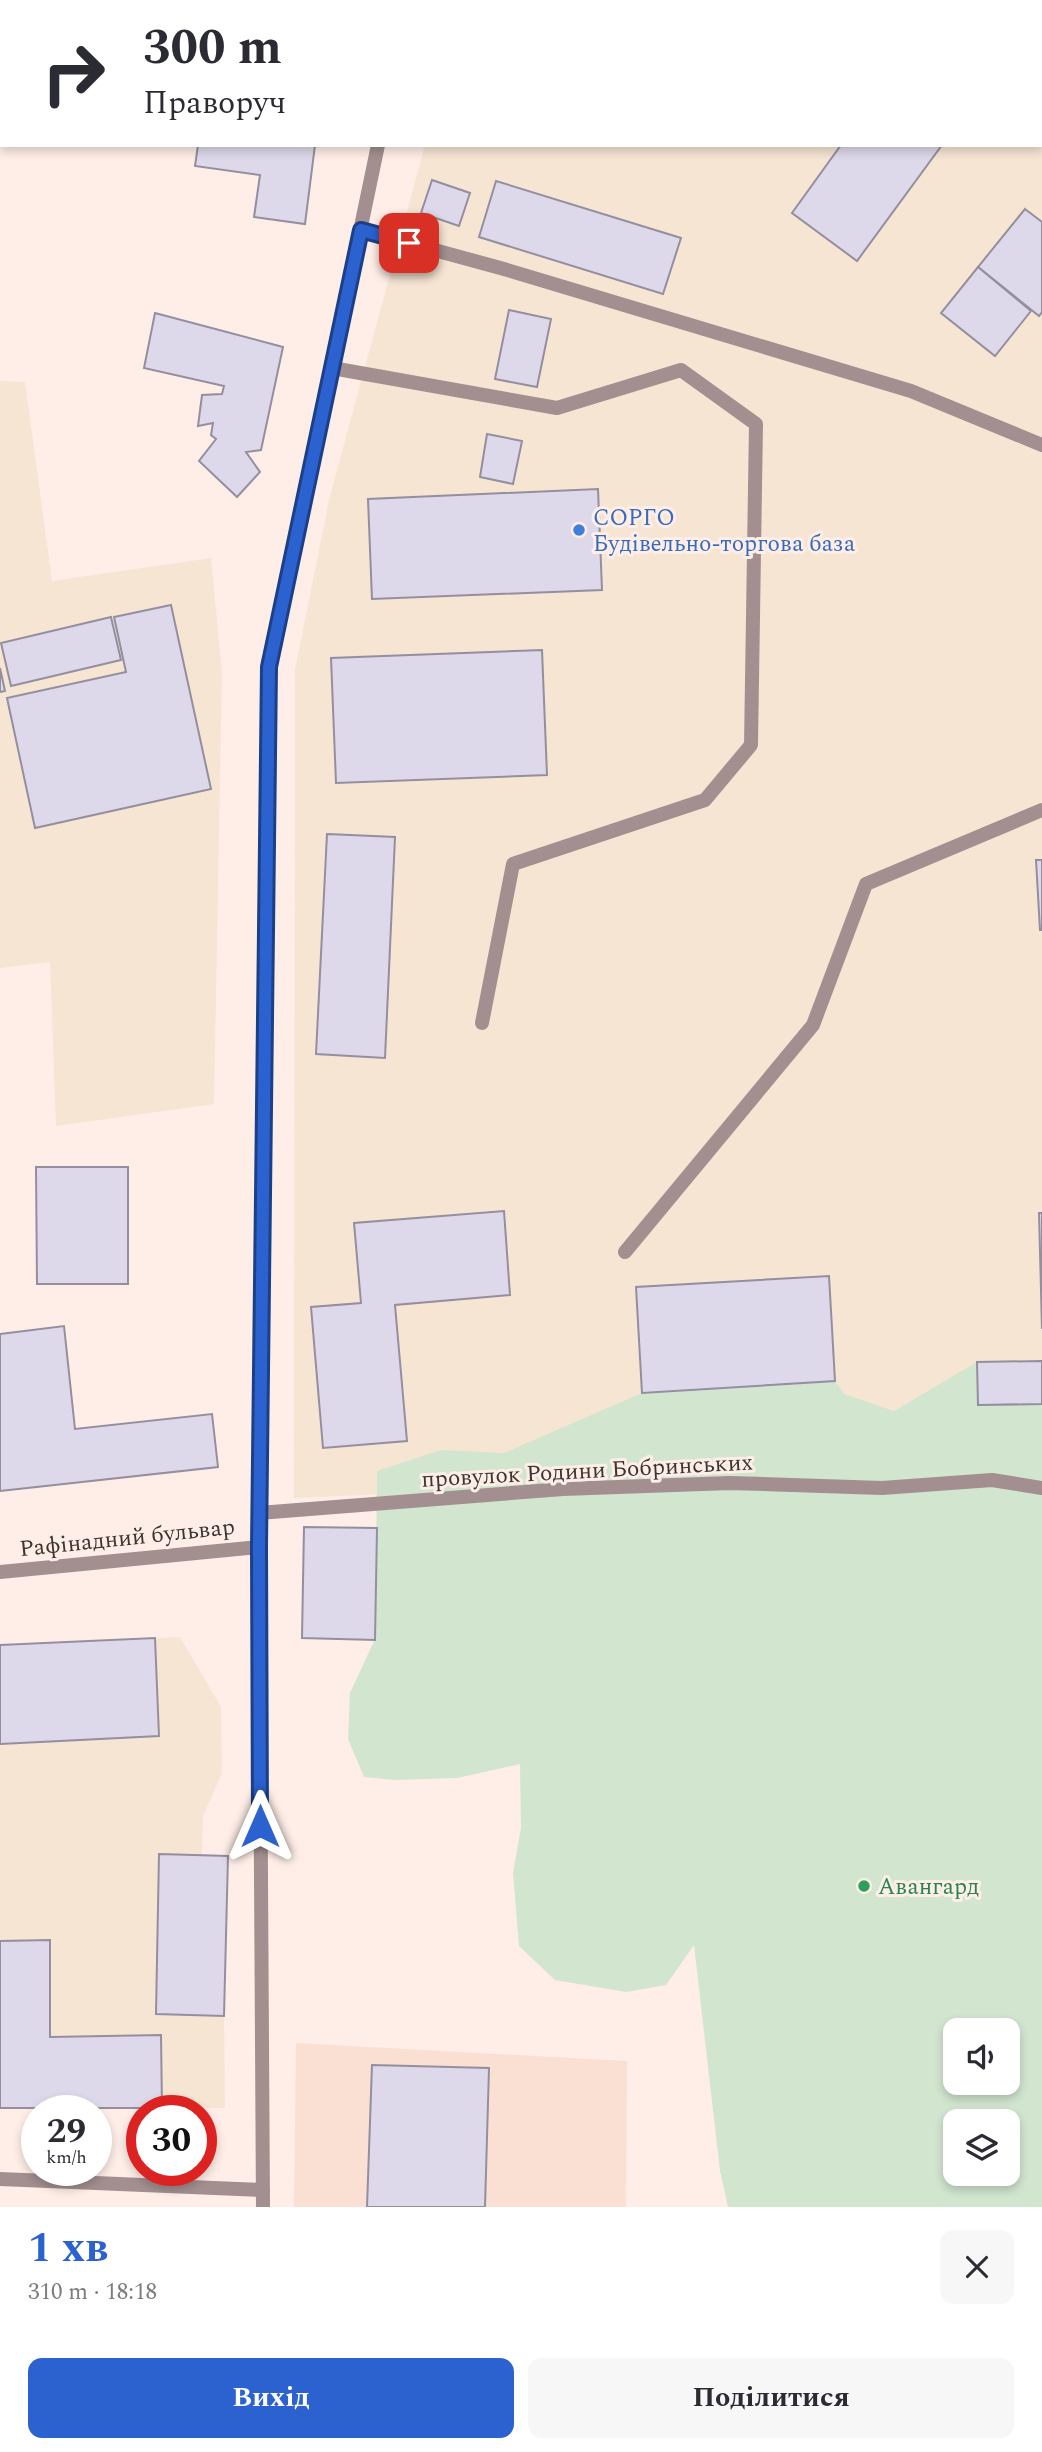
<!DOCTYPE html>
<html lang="uk">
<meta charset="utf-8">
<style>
:root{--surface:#fff;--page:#f7f7f7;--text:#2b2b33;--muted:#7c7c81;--accent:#2b62d0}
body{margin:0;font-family:Spectral,serif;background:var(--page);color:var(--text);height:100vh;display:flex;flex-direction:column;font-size:26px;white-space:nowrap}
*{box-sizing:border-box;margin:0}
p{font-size:23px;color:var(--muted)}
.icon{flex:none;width:38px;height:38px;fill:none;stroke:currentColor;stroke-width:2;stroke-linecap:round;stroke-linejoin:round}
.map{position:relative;height:2207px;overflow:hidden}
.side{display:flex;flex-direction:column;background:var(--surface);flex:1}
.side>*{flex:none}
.top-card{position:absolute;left:0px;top:0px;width:1043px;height:147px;box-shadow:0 4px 10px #0003;background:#fff;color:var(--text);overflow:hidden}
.buttons{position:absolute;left:943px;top:2018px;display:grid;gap:14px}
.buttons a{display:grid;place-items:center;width:77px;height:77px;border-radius:14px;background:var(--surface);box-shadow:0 4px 10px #0003;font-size:35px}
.speed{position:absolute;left:21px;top:2095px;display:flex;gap:14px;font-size:35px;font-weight:700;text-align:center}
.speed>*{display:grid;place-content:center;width:91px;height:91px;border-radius:50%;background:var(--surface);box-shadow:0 4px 10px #0003;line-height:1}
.speed small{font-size:18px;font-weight:400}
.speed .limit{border:10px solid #d22;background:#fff;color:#111}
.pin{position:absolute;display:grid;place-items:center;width:60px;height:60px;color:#fff;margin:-30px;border-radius:14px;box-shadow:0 4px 10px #0006}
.me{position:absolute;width:77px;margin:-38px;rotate:0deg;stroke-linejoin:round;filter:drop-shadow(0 0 5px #0008)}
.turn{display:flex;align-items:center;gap:24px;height:147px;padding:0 28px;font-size:32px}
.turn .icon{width:91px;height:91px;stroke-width:2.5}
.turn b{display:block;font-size:49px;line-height:60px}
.round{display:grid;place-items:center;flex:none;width:74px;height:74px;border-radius:14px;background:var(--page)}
.overview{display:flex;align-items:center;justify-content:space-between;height:119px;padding:0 28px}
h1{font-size:42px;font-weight:700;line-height:52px;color:var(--accent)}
.action{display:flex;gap:14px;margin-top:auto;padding:14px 28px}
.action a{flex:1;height:80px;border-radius:14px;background:var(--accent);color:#fff;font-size:28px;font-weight:700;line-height:80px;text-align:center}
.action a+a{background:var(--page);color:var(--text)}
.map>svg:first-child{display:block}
</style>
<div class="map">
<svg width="1042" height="2207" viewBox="0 0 1042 2207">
<rect width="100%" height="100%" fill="#feeee7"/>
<polygon fill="#fadfd3" points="296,2043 627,2061 626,2207 294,2207"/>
<g fill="#f6e5d3">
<polygon points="459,0 1042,0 1042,1466 294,1498 295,670 329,500 425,145 1041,145 1041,2 459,2"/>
<polygon points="0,381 25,382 52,581 211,558 222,672 214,1104 56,1126 50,962 0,968"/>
<polygon points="180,1637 221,1707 222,1773 203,1816 202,1854 228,1856 224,2016 225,2108 0,2108 0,1645"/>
</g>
<path fill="#d1e5cf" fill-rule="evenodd" d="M 977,1362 L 978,1405 L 1042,1404 L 1042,2207 L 728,2207 L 720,2171 L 694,1945 L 666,1985 L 626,1992 L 555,1980 L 519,1946 L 513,1873 L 521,1828 L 520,1764 L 457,1778 L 395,1780 L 364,1777 L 348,1739 L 350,1693 L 375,1639 L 377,1471 L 441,1450 L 504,1453 L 642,1393 L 835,1381 L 844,1394 L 894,1411 ZM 956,2030 L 1008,2030 L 1008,2082 L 956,2082 ZM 956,2121 L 1008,2121 L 1008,2174 L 956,2174 Z"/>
<g fill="#ded9ea" stroke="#948f9f" stroke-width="2">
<polygon points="494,0 568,0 568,2 493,2"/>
<polygon points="794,0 1042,0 1042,10 1041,2 797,2"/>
<polygon points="198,145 315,145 305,224 254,217 260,175 195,166"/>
<polygon points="841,145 942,145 857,261 792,213"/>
<polygon points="432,180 470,193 459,226 421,213"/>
<polygon points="496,181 681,238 663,294 479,237"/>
<polygon points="1025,209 1042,222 1042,312 1039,316 978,267"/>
<polygon points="978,267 1031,311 995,356 941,313"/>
<polygon points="509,310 551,319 537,387 495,379"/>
<polygon points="155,313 283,347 261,450 246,452 260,472 237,497 199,461 216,439 211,435 213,423 198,426 202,395 222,394 224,386 144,368"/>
<polygon points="487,434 522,441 513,484 480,477"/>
<polygon points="598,489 602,590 372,599 368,499"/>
<polygon points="171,605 211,789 35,828 7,698 126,672 114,617"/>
<polygon points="111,617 121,660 11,686 1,643"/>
<polygon points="542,650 547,775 336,783 331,658"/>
<polygon points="0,668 5,691 0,692"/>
<polygon points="327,834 395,837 385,1058 316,1054"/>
<polygon points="1036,860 1042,860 1042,930 1040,930"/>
<polygon points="36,1167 128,1167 128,1284 37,1284"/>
<polygon points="504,1211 510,1295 395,1305 407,1441 323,1448 311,1307 361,1303 354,1223"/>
<polygon points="1039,1213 1042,1213 1042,1329"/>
<polygon points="829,1276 835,1381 642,1393 636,1287"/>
<polygon points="64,1326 75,1429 212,1414 218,1467 0,1491 0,1334"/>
<polygon points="1042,1361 1042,1404 978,1405 977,1362"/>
<polygon points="304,1527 377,1528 375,1640 302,1638"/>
<polygon points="155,1638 159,1736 0,1744 0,1645"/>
<polygon points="159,1854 228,1856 224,2016 156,2014"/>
<polygon points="50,1940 50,2037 161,2035 162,2108 0,2108 0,1941"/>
<polygon points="372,2065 489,2068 485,2207 367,2207"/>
</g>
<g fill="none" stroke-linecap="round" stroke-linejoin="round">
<g stroke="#a38f90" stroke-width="14">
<polyline points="323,0 407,1"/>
<polyline points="332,368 557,408 681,370 756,424 751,745 705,800 513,864 482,1023"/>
</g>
<g stroke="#a38f90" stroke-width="14">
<polyline points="407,2 407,0"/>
<polyline points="361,230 504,269 911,391 1042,445"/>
<polyline points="625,1252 813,1025 866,884 1042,810"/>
<polyline points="259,1513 563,1489 730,1483 882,1488 992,1480 1042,1488"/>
<polyline points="0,1572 259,1547"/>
<polyline points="0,2179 263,2190"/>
<polyline points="263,2207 259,1547 269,667 378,145"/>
</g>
</g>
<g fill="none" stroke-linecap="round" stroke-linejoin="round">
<g stroke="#1c4087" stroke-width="18">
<polyline id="route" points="260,1826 259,1547 269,667 361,230 409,243"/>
</g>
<use href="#route" stroke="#2b62d0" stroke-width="12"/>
</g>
<circle fill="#3f7fe0" stroke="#feeee7" stroke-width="2.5" cx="579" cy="530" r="7"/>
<circle fill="#2e9e5b" stroke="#feeee7" stroke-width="2.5" cx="864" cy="1886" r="7"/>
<g text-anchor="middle" stroke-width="6" stroke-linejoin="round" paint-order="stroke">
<g font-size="23" fill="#366cbe" stroke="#feeee7" text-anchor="start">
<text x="593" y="525">СОРГО<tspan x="593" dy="26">Будівельно-торгова база</tspan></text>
</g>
<g font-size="23" fill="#3c3532" stroke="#feeee7">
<text transform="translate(587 1470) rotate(-3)" y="8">провулок Родини Бобринських</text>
<text transform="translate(127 1537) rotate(-6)" y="8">Рафінадний бульвар</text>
</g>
<g font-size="23" fill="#27864d" stroke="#feeee7" text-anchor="start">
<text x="878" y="1894">Авангард</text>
</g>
</g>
</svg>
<div class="buttons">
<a><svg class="icon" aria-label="sound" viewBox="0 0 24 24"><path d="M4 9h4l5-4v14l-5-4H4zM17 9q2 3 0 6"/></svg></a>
<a><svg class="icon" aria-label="layers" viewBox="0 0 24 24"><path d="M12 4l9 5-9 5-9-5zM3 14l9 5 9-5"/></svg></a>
</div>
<div class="speed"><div>29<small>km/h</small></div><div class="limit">30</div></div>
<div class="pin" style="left:409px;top:243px;background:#d93025"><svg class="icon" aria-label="arrive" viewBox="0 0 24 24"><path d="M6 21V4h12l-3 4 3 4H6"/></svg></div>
<svg class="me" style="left:260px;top:1826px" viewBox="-20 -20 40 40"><path d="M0-17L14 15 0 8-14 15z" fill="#2b62d0" stroke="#fff" stroke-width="4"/></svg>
<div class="top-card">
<div class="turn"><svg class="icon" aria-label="right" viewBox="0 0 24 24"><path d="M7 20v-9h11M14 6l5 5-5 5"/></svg><div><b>300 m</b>Праворуч</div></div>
</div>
</div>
<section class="side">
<div class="overview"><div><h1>1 хв</h1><p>310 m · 18:18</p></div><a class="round"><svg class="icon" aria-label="close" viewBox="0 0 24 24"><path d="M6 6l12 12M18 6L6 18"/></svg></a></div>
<div class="action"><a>Вихід</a><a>Поділитися</a></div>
</section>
